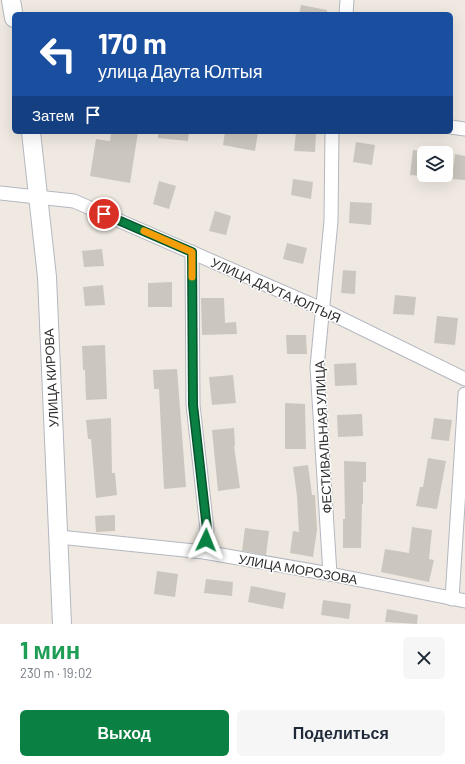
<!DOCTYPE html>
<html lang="ru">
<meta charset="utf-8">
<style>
:root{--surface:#fff;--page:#f6f6f7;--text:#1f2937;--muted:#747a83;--accent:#0b8043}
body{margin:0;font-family:Barlow,sans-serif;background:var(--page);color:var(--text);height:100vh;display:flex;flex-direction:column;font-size:15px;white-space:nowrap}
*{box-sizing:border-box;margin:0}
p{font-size:13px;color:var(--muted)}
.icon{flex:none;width:22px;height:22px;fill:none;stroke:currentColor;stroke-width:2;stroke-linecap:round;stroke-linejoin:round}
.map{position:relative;height:624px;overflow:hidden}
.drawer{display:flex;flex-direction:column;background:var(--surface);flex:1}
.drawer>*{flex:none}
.hud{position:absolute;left:12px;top:12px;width:441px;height:122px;border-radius:6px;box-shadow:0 4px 16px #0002;background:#1a4fa0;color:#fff;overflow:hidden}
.buttons{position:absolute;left:417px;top:146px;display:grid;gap:8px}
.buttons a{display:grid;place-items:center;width:36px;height:36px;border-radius:6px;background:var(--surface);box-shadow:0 4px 16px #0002;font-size:20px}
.pin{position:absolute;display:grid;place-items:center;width:34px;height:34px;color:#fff;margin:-17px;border:2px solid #fff;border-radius:50%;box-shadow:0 1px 4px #0007}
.me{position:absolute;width:44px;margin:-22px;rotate:2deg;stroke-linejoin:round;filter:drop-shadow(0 0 3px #0008)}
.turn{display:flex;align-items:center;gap:14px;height:84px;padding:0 20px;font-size:18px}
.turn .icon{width:52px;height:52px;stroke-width:2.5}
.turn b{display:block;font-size:28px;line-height:34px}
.then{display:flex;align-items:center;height:38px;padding:0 20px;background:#0003;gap:8px;font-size:15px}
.round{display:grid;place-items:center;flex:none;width:42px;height:42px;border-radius:6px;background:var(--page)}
.head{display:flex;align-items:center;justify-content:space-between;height:68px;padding:0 20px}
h1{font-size:24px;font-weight:700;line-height:30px;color:#1e9e55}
.button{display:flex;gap:8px;margin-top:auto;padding:8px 20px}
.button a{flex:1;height:46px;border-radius:6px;background:var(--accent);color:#fff;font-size:16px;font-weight:700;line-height:46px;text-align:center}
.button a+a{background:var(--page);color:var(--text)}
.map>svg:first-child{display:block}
</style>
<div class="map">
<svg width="465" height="624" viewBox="0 0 465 624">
<rect width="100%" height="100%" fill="#efe9e1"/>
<g fill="#cbc7bf">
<polygon points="301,5 327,10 327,14 299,14"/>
<polygon points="111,132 138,132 130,183 90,176 96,139 110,141"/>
<polygon points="158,132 189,132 188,141 158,138"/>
<polygon points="225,132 258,132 255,151 223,145"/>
<polygon points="296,132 316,133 315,152 294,151"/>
<polygon points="356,142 375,145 372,165 353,162"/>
<polygon points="413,150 424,151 424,176 410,175"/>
<polygon points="455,154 465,156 465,180 452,179"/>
<polygon points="293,179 313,182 311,199 291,195"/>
<polygon points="159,181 176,186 169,209 153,204"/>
<polygon points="350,202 372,203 371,225 349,223"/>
<polygon points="215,211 231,216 226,235 209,231"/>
<polygon points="287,243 307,248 303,264 283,259"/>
<polygon points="102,249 104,266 84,267 82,251"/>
<polygon points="343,270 356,271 355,294 341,293"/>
<polygon points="172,282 172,307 148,307 148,283"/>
<polygon points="103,285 105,305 85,306 83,287"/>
<polygon points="395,295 416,297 414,315 393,314"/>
<polygon points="201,298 224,298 225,323 236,322 237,334 202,335"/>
<polygon points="437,316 458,318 455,345 434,343"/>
<polygon points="286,335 306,335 307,354 287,354"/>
<polygon points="105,345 107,399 86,400 85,370 83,370 82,346"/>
<polygon points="356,363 357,385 335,386 334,364"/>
<polygon points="177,369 186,487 164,489 159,389 154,389 153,370"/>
<polygon points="233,375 236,403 212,405 209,377"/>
<polygon points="285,403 305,404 306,449 285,449"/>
<polygon points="362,414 363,436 338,437 337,415"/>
<polygon points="111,418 112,473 115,473 117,495 96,498 91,439 88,439 86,420"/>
<polygon points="434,418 452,420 449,441 431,439"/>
<polygon points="234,428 235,446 234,446 240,488 218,491 212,430"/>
<polygon points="428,458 446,461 437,509 416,506 420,487 423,487"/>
<polygon points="344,461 366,462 366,482 363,482 363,504 362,504 361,548 343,548 343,519 345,519"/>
<polygon points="308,465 312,495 315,495 317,530 313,557 290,553 293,531 299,532 297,496 293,467"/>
<polygon points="115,515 115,531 96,532 95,516"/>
<polygon points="412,527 432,530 429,559 434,560 429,582 381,572 385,549 409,553"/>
<polygon points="245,528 269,531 266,555 242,551"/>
<polygon points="157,571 178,574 175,597 154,594"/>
<polygon points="206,579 233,582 232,596 204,593"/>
<polygon points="251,586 286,593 283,609 248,602"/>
<polygon points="323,600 351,604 349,619 321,615"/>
<polygon points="387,609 418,615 417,624 385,622"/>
</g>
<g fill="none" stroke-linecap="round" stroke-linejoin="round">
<g stroke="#b4b7c1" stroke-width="15">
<g id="street">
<polyline points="346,14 347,0"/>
<polyline points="451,127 465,129"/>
<polyline points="0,193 74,201 324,310 465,379"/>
<polyline points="192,252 193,405 207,529 204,552"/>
<polyline points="59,537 204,552 330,574 465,601"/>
<polyline points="330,574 317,367 331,221 332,132"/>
<polyline points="452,599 465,394"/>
</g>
</g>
<g stroke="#b4b7c1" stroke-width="20">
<g id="secondary">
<polyline points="11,0 14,18"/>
<polyline points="31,132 47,277 62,624"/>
</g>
</g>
<use href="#street" stroke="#fff" stroke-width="13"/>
<use href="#secondary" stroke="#fff" stroke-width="18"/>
</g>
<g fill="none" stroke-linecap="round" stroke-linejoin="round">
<g stroke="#07532c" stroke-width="10">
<polyline id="route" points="104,214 192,252 193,405 207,529 206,540"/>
</g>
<use href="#route" stroke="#0b8043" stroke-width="7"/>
<polyline stroke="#f59e0b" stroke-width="7" points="144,231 192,252 192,277"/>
</g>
<g text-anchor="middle" stroke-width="3" stroke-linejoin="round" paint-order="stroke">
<g font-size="13" fill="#2e2e2e" stroke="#fff">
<text transform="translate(276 290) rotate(24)" y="5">УЛИЦА ДАУТА ЮЛТЫЯ</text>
<text transform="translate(51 378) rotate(-93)" y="5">УЛИЦА КИРОВА</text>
<text transform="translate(323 437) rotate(-93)" y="5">ФЕСТИВАЛЬНАЯ УЛИЦА</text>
<text transform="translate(298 569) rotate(10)" y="5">УЛИЦА МОРОЗОВА</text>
</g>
</g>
</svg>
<div class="buttons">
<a><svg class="icon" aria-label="layers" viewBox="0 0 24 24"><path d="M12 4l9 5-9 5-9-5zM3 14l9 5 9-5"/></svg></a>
</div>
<div class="pin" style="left:104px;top:214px;background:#d93025"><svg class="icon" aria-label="arrive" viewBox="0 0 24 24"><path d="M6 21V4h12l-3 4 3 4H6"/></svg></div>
<svg class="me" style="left:206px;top:540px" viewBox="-20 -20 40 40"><path d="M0-17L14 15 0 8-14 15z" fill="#0b8043" stroke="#fff" stroke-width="4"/></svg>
<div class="hud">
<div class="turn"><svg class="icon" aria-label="left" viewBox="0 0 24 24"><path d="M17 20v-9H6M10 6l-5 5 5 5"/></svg><div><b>170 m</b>улица Даута Юлтыя</div></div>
<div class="then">Затем<svg class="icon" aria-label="arrive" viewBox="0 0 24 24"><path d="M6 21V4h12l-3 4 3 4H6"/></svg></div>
</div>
</div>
<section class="drawer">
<div class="head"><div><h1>1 мин</h1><p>230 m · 19:02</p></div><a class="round"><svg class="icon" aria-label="close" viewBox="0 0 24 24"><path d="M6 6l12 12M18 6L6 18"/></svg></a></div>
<div class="button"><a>Выход</a><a>Поделиться</a></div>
</section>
